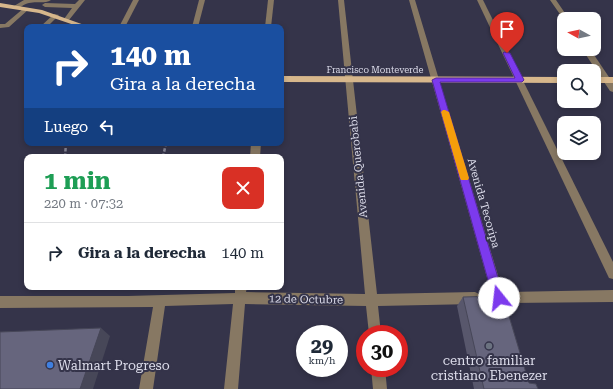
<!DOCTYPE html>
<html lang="es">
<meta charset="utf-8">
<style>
:root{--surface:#fff;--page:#f6f6f7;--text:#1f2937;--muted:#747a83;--line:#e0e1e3}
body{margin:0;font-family:"Roboto Serif",serif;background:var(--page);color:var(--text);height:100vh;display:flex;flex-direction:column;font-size:15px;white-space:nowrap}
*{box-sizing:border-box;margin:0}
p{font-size:13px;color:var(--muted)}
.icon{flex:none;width:22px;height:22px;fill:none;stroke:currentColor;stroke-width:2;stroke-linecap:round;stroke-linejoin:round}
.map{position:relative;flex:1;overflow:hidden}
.details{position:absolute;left:24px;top:154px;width:260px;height:136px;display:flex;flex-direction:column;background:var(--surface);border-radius:8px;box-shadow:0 2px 6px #0003}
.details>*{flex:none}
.guide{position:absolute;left:24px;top:24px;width:260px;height:122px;border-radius:8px;box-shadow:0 2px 6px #0003;background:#1a4fa0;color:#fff;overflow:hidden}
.needle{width:26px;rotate:278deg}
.fabs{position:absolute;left:557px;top:12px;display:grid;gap:8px}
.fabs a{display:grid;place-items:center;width:44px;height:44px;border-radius:8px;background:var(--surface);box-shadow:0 2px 6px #0003;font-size:20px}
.speed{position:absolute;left:296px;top:325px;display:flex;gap:8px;font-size:20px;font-weight:700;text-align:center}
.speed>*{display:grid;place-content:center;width:52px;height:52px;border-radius:50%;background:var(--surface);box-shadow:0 2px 6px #0003;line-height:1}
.speed small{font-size:10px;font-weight:400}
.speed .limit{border:6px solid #d22;background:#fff;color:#111}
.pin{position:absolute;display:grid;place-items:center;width:34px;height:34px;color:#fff;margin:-41px -17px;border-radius:50% 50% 50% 0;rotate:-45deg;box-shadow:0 0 4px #0007}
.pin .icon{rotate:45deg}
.me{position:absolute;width:44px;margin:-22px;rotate:344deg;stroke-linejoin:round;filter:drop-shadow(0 0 3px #0008)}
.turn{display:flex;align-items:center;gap:14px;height:84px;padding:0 20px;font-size:18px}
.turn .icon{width:52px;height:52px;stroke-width:2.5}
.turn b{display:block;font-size:28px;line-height:34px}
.then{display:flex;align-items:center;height:38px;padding:0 20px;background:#0003;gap:8px;font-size:15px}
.round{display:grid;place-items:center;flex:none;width:42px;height:42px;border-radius:8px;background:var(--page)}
.summary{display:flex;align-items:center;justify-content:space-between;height:68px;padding:0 20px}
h1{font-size:24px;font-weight:700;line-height:30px;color:#1e9e55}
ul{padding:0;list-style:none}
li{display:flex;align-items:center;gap:12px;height:60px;padding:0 20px;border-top:1px solid var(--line)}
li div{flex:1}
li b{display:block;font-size:15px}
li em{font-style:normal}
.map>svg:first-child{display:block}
</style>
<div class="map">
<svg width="613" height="389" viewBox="0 0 613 389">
<rect width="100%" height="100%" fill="#35344a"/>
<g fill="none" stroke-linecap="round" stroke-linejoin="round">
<g stroke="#878799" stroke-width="2.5" stroke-dasharray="3.5 2" stroke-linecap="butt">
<polyline points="65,157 66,143"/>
<polyline points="163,157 166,143"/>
</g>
<g fill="#877863" fill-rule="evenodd">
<path d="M 24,0 L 51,0 C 45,4 36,1 29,3 C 23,4 20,9 14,8 L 14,6 Z"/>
<polygon points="79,0 85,0 69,20 67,21 64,19 72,8 45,7 42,5 45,3 75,4"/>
<polygon points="133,0 139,0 125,27 119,27"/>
<polygon points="199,0 205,0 198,27 192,27"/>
<polygon points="268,0 274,0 271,27 265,27"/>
<polygon points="338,0 344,0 377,294 475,292 479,294 481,298 479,302 475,304 378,306 381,334 369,334 366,306 245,304 238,389 224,389 233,304 165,306 153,389 139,389 153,307 0,308 0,296 128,296 235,293 235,287 247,287 246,292 365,294"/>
<polygon points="409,0 415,0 503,292 613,290 613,302 506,303 504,307 500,309 496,307 494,304 487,302 485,298 487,294 491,292"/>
<polygon points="477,0 483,0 613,262 613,279 609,278"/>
<polygon points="550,0 556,0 569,19 564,19 564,20"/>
<polygon points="24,8 29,9 9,27 0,28 0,24 5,24"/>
<polygon points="54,14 59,15 47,27 40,27"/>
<polygon points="582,49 590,49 613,83 613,92 610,91"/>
<polygon points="251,143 261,143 260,157 250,157"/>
<polygon points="371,368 385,368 387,389 373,389"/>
</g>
<g fill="#d7b78c" fill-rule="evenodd">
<polygon points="0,3 42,10 90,27 80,27 39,13 0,7"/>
<polygon points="281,76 564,77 564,83 281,82"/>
<rect x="594" y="77" width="19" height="6"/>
</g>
</g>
<polygon fill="#58576c" points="463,297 529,383 538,389 474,389 457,306"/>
<polygon fill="#474758" points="101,328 110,336 93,389 80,389"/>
<g fill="#66657d" stroke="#474758">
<polygon points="503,296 529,383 536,384 538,389 484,389 463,297"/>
<polygon points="101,328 80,389 0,389 0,332"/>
</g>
<polygon fill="#7c3aed" stroke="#51269a" points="504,52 510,53 524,80 522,82 440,82 504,298 502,301 499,303 495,301 493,298 432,80 436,78 515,78 503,53"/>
<polygon fill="#f59e0b" points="443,110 445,110 449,112 469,178 468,180 461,180 460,178 441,112"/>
<circle fill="#6b7280" stroke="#35344a" stroke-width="1.5" cx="489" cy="346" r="4"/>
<circle fill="#3f7fe0" stroke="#35344a" stroke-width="1.5" cx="50" cy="365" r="4"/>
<g text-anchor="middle" stroke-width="4" stroke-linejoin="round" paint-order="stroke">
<g font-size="9" fill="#ddddeb" stroke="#35344a">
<text x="375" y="73">Francisco Monteverde</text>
</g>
<g font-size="11" fill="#ddddeb" stroke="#35344a">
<text transform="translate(358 167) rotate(-96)" y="4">Avenida Querobabi</text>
<text transform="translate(484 203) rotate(74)" y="4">Avenida Tecoripa</text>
<text transform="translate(306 299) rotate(1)" y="4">12 de Octubre</text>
</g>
<g font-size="13" fill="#ddddeb" stroke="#35344a">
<text x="489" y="365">centro familiar<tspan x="489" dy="15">cristiano Ebenezer</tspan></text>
<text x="58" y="370" text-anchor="start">Walmart Progreso</text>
</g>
</g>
</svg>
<div class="fabs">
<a><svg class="needle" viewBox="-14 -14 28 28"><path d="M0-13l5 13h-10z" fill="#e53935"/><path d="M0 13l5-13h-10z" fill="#747a83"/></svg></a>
<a><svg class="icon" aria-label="search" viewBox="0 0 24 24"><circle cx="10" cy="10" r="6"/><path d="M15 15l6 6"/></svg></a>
<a><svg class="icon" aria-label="layers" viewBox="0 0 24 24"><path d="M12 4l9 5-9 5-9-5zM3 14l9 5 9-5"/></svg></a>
</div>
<div class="speed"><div>29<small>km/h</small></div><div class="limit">30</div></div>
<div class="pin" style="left:507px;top:53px;background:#d93025"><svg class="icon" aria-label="arrive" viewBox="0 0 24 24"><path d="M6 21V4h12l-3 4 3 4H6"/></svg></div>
<svg class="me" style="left:499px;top:298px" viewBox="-20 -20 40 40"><circle r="19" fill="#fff"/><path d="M0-13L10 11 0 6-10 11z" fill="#7c3aed"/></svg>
<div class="guide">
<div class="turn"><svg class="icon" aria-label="right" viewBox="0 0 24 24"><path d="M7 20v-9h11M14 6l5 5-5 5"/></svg><div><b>140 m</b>Gira a la derecha</div></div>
<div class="then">Luego<svg class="icon" aria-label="left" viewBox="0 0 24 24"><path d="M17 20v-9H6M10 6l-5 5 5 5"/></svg></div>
</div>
<section class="details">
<div class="summary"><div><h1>1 min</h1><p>220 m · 07:32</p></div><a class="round" style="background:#d93025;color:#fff"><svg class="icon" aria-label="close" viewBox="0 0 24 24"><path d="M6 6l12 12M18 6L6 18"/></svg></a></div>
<ul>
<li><svg class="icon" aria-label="right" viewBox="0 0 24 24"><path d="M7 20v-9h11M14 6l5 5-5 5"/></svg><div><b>Gira a la derecha</b></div><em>140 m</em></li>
</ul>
</section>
</div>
